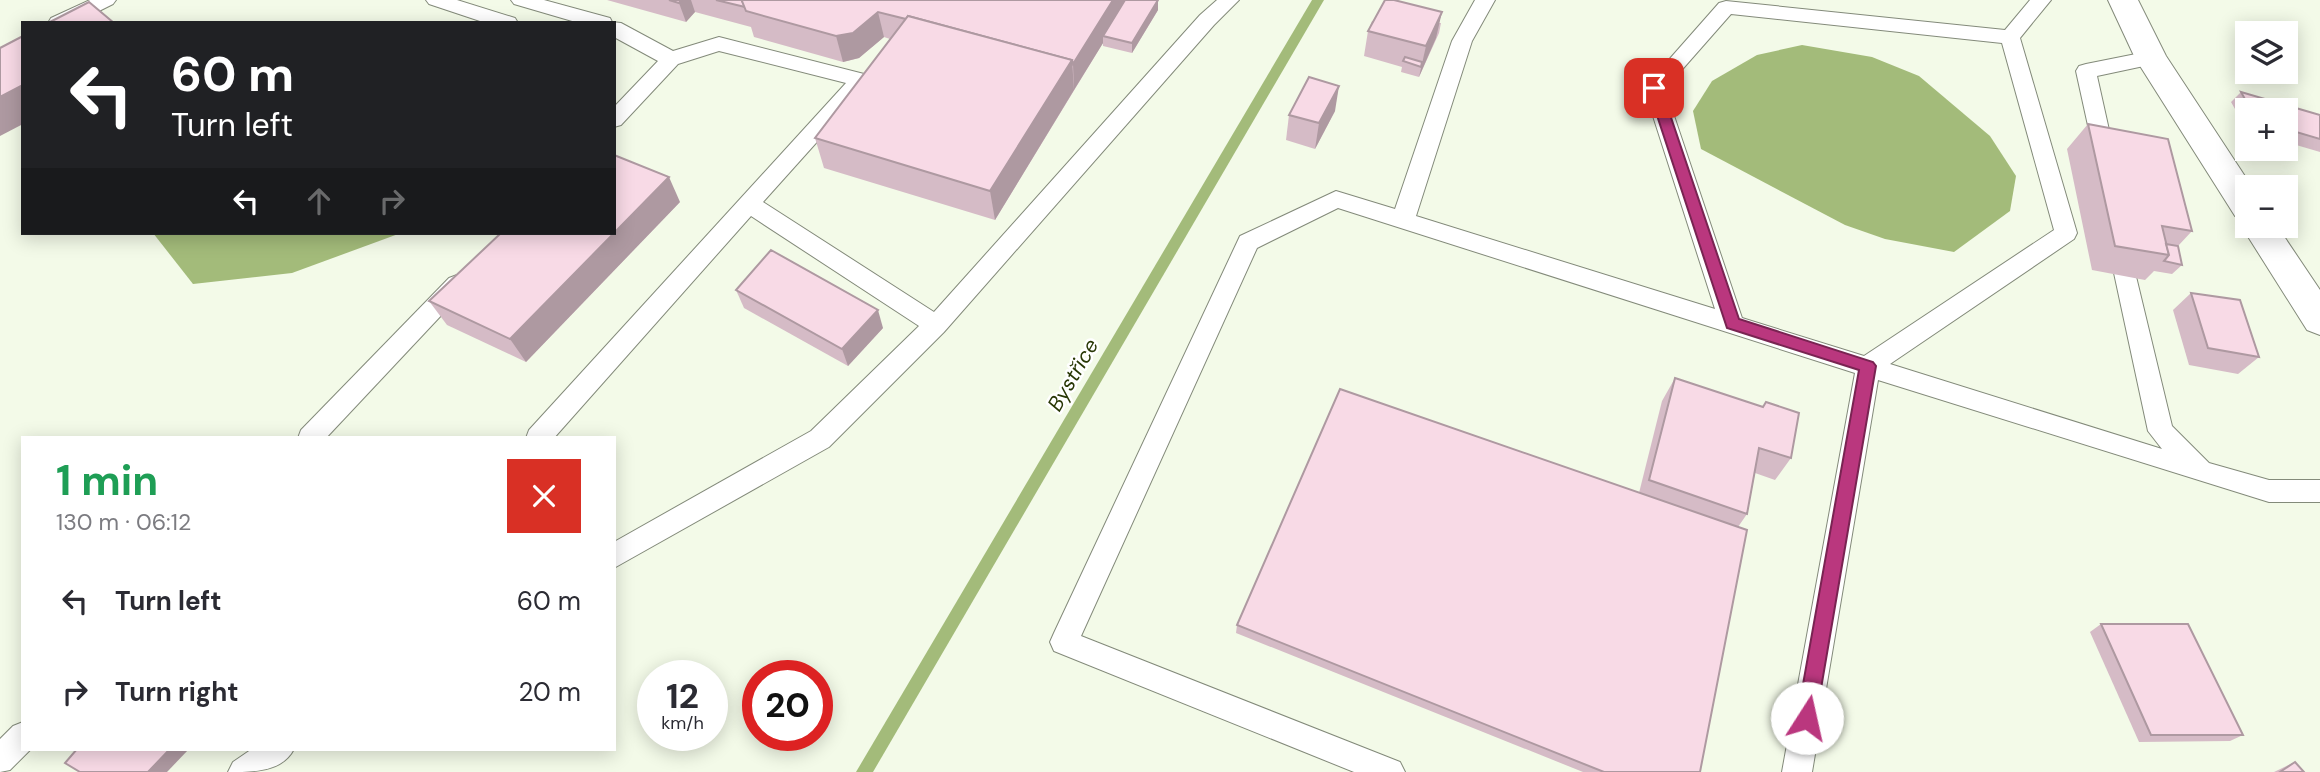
<!DOCTYPE html>
<meta charset="utf-8">
<style>
:root{--surface:#fff;--page:#f7f7f7;--text:#2b2b33;--muted:#7c7c81}
body{margin:0;font-family:"DM Sans",sans-serif;background:var(--page);color:var(--text);height:100vh;display:flex;flex-direction:column;font-size:26px;white-space:nowrap}
*{box-sizing:border-box;margin:0}
p{font-size:23px;color:var(--muted)}
.icon{flex:none;width:38px;height:38px;fill:none;stroke:currentColor;stroke-width:2;stroke-linecap:round;stroke-linejoin:round}
.map{position:relative;flex:1;overflow:hidden}
.drawer{position:absolute;left:21px;top:436px;width:595px;height:315px;display:flex;flex-direction:column;background:var(--surface);border-radius:0px;box-shadow:0 4px 18px #0003}
.drawer>*{flex:none}
.banner{position:absolute;left:21px;top:21px;width:595px;height:214px;border-radius:0px;box-shadow:0 4px 18px #0003;background:#202124;color:#fff;overflow:hidden}
.fabs{position:absolute;left:2235px;top:21px;display:grid;gap:14px}
.fabs a{display:grid;place-items:center;width:63px;height:63px;border-radius:0px;background:var(--surface);box-shadow:0 4px 18px #0003;font-size:35px}
.speed{position:absolute;left:637px;top:660px;display:flex;gap:14px;font-size:35px;font-weight:700;text-align:center}
.speed>*{display:grid;place-content:center;width:91px;height:91px;border-radius:50%;background:var(--surface);box-shadow:0 4px 18px #0003;line-height:1}
.speed small{font-size:18px;font-weight:400}
.speed .limit{border:10px solid #d22;background:#fff;color:#111}
.pin{position:absolute;display:grid;place-items:center;width:60px;height:60px;color:#fff;margin:-30px;border-radius:14px;box-shadow:0 4px 10px #0006}
.me{position:absolute;width:77px;margin:-38px;rotate:10deg;stroke-linejoin:round;filter:drop-shadow(0 0 5px #0008)}
.turn{display:flex;align-items:center;gap:24px;height:147px;padding:0 35px;font-size:32px}
.turn .icon{width:91px;height:91px;stroke-width:2.5}
.turn b{display:block;font-size:49px;line-height:60px}
.lanes{display:flex;align-items:center;height:66px;padding:0 35px;background:#0003;justify-content:center;gap:35px;direction:ltr}
.lanes .off{opacity:.35}
.round{display:grid;place-items:center;flex:none;width:74px;height:74px;border-radius:0px;background:var(--page)}
.summary{display:flex;align-items:center;justify-content:space-between;height:119px;padding:0 35px}
h1{font-size:42px;font-weight:700;line-height:52px;color:#1e9e55}
ul{padding:0;list-style:none}
li{display:flex;align-items:center;gap:21px;height:91px;padding:0 35px}
li div{flex:1}
li b{display:block;font-size:26px}
li em{font-style:normal}
.map>svg:first-child{display:block}
</style>
<div class="map">
<svg width="2320" height="772" viewBox="0 0 2320 772">
<rect width="100%" height="100%" fill="#f3fae8"/>
<g fill="#a3bb7a">
<polygon points="1802,45 1872,57 1919,76 1990,136 2016,176 2010,211 1954,252 1885,239 1845,225 1701,149 1693,111 1712,81 1757,55"/>
<polygon points="153,233 401,233 292,273 193,284"/>
</g>
<g fill="none" stroke-linecap="round" stroke-linejoin="round">
<polygon fill="#a3bb7a" fill-rule="evenodd" points="1312,0 1324,0 873,772 856,772"/>
<g stroke="#838a7a" stroke-width="2">
<g id="lane">
<polygon points="90,0 116,0 113,4 75,23 48,23 51,18"/>
<polygon points="426,0 457,0 515,18 518,23 486,23 429,4"/>
<polygon points="511,0 544,0 610,18 612,22 621,23 673,51 719,37 868,75 871,80 868,85 763,202 934,312 1200,15 1217,0 1239,0 1214,25 944,332 829,447 614,568 614,542 811,431 919,326 751,216 554,438 526,438 529,430 846,83 719,51 678,64 621,125 614,127 614,107 658,61 614,37 614,23 579,23 514,4"/>
<path d="M 1475,0 L 1495,0 L 1472,41 L 1416,216 L 1715,309 L 1644,88 L 1719,3 L 1726,1 L 2005,30 L 2030,0 L 2051,0 L 2020,38 L 2077,233 L 2074,239 L 1890,364 L 2162,449 L 2148,431 L 2108,245 L 2111,239 L 2119,236 L 2127,239 L 2172,426 L 2209,463 L 2269,480 L 2320,480 L 2320,502 L 2269,502 L 1878,380 L 1812,772 L 1782,772 L 1855,373 L 1338,208 L 1257,248 L 1081,636 L 1400,762 L 1405,772 L 1354,772 L 1054,651 L 1050,642 L 1054,633 L 1240,236 L 1336,191 L 1395,209 L 1452,41 ZM 1731,14 L 2002,43 L 2054,230 L 1864,356 L 1742,318 L 1665,89 Z"/>
<polygon points="2151,51 2158,53 2161,58 2158,63 2097,76 2115,157 2112,162 2104,165 2096,162 2076,71 2079,66 2086,64"/>
<polygon points="457,275 465,278 469,284 465,290 326,438 298,438 301,430 449,278"/>
<polygon points="23,722 23,749 31,749 10,770 0,772 0,739 13,726"/>
<path d="M 252,749 L 294,749 C 282,772 254,772 228,772 L 233,762 Z"/>
</g>
</g>
<g stroke="#838a7a" stroke-width="2">
<polygon id="street" points="2108,0 2138,0 2166,56 2252,187 2247,187 2247,226 2277,226 2320,290 2320,335 2307,330 2247,235 2241,226 2245,219 2235,216 2135,58"/>
</g>
<use href="#lane" fill="#fff" fill-rule="evenodd"/>
<use href="#street" fill="#fff" fill-rule="evenodd"/>
</g>
<g fill="#d5bbc6">
<polygon points="607,0 1158,0 1158,10 1132,53 1103,46 1103,43 995,220 824,168 815,138 890,39 884,37 859,58 843,62 754,37 751,27 695,12 686,22"/>
<polygon points="1372,21 1441,23 1439,33 1419,77 1401,72 1402,67 1364,56 1368,31"/>
<polygon points="2241,92 2320,115 2320,152 2286,142 2286,110 2247,110 2247,130 2231,102"/>
<polygon points="1335,111 1315,149 1286,140 1289,115"/>
<polygon points="2088,124 2192,231 2178,246 2182,265 2172,274 2154,271 2145,280 2092,270 2067,149"/>
<polygon points="680,202 526,362 447,325 429,301"/>
<polygon points="736,290 883,328 848,366 744,308"/>
<polygon points="2191,293 2259,357 2238,374 2189,365 2173,310"/>
<polygon points="1675,378 1763,407 1766,402 1791,458 1775,480 1755,473 1747,514 1738,527 1700,772 1583,772 1236,633 1237,625 1639,493 1662,401"/>
<polygon points="2101,624 2243,735 2230,741 2139,742 2090,632"/>
<polygon points="2295,762 2304,772 2274,772"/>
</g>
<g fill="#ae99a1">
<polygon points="681,0 691,0 695,12 686,22 679,3"/>
<polygon points="1113,0 1130,0 1103,36 1103,43 1074,90 1073,64"/>
<polygon points="1158,0 1158,10 1132,53 1132,43"/>
<polygon points="878,12 884,37 859,58 843,62 836,36"/>
<polygon points="1442,12 1436,38 1419,77 1426,46"/>
<polygon points="1072,60 1074,90 995,220 990,191"/>
<polygon points="23,85 23,124 0,136 0,97"/>
<polygon points="1339,86 1335,111 1315,149 1319,123"/>
<polygon points="669,177 680,202 526,362 510,339"/>
<polygon points="878,310 883,328 848,366 842,349"/>
<polygon points="170,749 189,749 167,772 148,772"/>
</g>
<g fill="#f8dae6" stroke="#ae99a1" stroke-width="2">
<polygon points="669,0 681,0 679,3"/>
<polygon points="716,0 743,0 742,1 745,7"/>
<polygon points="743,0 1113,0 1073,64 1072,60 908,16 906,19 878,12 853,33 836,36 746,11 742,1"/>
<polygon points="1125,0 1158,0 1132,43 1103,36"/>
<polygon points="1385,0 1394,0 1442,12 1426,46 1368,31"/>
<polygon points="89,2 114,23 48,23"/>
<polygon points="908,16 1072,60 990,191 815,138"/>
<polygon points="23,36 23,85 0,97 0,48"/>
<polygon points="1405,57 1422,62 1421,67 1403,61"/>
<polygon points="1309,77 1339,86 1319,123 1289,115"/>
<polygon points="2241,92 2320,115 2320,139 2286,129 2286,110 2251,110"/>
<polygon points="2088,124 2168,139 2192,231 2162,226 2169,255 2115,246"/>
<polygon points="614,155 669,177 510,339 429,301 501,233 614,233"/>
<polygon points="2166,244 2178,246 2182,265 2164,261 2169,255"/>
<polygon points="771,250 878,310 842,349 736,290"/>
<polygon points="2191,293 2240,300 2259,357 2208,348"/>
<polygon points="1675,378 1763,407 1766,402 1799,413 1791,458 1759,448 1747,514 1649,480"/>
<polygon points="1340,389 1747,530 1700,772 1604,772 1237,625"/>
<polygon points="2101,624 2188,624 2243,735 2151,735"/>
<polygon points="77,749 170,749 148,772 80,772 65,763"/>
<polygon points="2295,762 2304,772 2280,772"/>
</g>
<polygon fill="#ba377e" stroke="#792452" stroke-width="2" points="1654,83 1661,88 1739,319 1873,362 1876,366 1816,718 1813,724 1807,727 1800,724 1797,718 1859,370 1727,328 1648,88"/>
<g text-anchor="middle" stroke-width="5" stroke-linejoin="round" paint-order="stroke">
<g font-size="21" font-style="italic" fill="#283705" stroke="#fff">
<text transform="translate(1073 375) rotate(-60)" y="7">Bystřice</text>
</g>
</g>
</svg>
<div class="fabs">
<a><svg class="icon" aria-label="layers" viewBox="0 0 24 24"><path d="M12 4l9 5-9 5-9-5zM3 14l9 5 9-5"/></svg></a>
<a>+</a>
<a>−</a>
</div>
<div class="speed"><div>12<small>km/h</small></div><div class="limit">20</div></div>
<div class="pin" style="left:1654px;top:88px;background:#d93025"><svg class="icon" aria-label="arrive" viewBox="0 0 24 24"><path d="M6 21V4h12l-3 4 3 4H6"/></svg></div>
<svg class="me" style="left:1807px;top:718px" viewBox="-20 -20 40 40"><circle r="19" fill="#fff"/><path d="M0-13L10 11 0 6-10 11z" fill="#ba377e"/></svg>
<div class="banner">
<div class="turn"><svg class="icon" aria-label="left" viewBox="0 0 24 24"><path d="M17 20v-9H6M10 6l-5 5 5 5"/></svg><div><b>60 m</b>Turn left</div></div>
<div class="lanes"><svg class="icon" aria-label="left" viewBox="0 0 24 24"><path d="M17 20v-9H6M10 6l-5 5 5 5"/></svg><svg class="icon off" aria-label="ahead" viewBox="0 0 24 24"><path d="M12 20V5M6 11l6-6 6 6"/></svg><svg class="icon off" aria-label="right" viewBox="0 0 24 24"><path d="M7 20v-9h11M14 6l5 5-5 5"/></svg></div>
</div>
<section class="drawer">
<div class="summary"><div><h1>1 min</h1><p>130 m · 06:12</p></div><a class="round" style="background:#d93025;color:#fff"><svg class="icon" aria-label="close" viewBox="0 0 24 24"><path d="M6 6l12 12M18 6L6 18"/></svg></a></div>
<ul>
<li><svg class="icon" aria-label="left" viewBox="0 0 24 24"><path d="M17 20v-9H6M10 6l-5 5 5 5"/></svg><div><b>Turn left</b></div><em>60 m</em></li>
<li><svg class="icon" aria-label="right" viewBox="0 0 24 24"><path d="M7 20v-9h11M14 6l5 5-5 5"/></svg><div><b>Turn right</b></div><em>20 m</em></li>
</ul>
</section>
</div>
